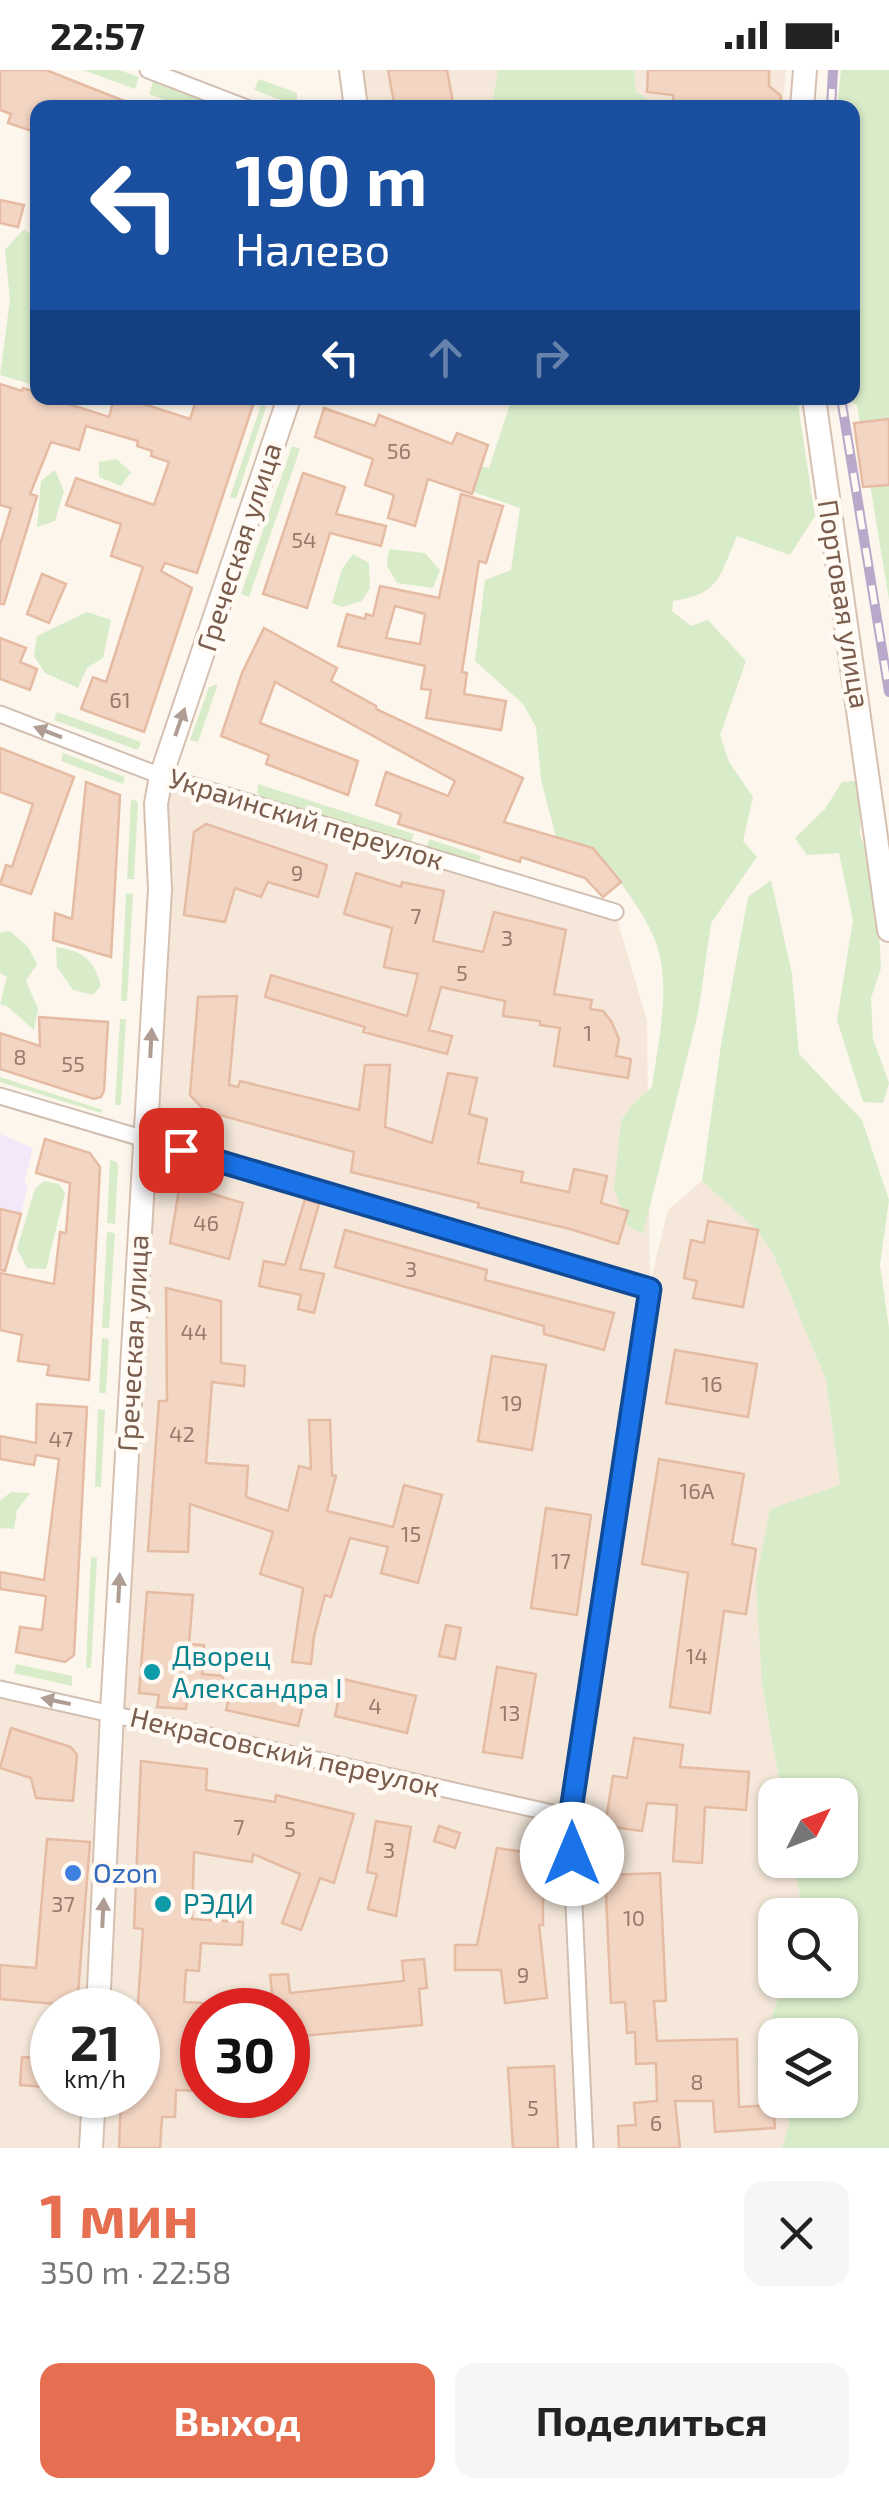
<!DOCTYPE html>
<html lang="ru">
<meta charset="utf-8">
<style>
:root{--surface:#fff;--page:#f6f6f6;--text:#222;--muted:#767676;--accent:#e76f51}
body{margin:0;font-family:"Exo 2",sans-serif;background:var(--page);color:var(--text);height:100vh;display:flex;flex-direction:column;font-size:38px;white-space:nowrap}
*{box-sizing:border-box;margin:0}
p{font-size:32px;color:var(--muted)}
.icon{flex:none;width:55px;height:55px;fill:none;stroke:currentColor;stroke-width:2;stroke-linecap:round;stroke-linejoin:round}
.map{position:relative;height:2078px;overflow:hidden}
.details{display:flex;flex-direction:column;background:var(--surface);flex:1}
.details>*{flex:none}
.top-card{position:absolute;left:30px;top:30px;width:830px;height:305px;border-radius:20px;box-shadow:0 2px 8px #0004;background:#1a4fa0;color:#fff;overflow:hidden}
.needle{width:65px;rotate:48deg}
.buttons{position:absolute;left:758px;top:1708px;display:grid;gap:20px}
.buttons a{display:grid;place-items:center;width:100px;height:100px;border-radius:20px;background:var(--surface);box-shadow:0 2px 8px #0004;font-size:50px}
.speed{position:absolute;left:30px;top:1918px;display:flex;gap:20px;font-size:50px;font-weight:700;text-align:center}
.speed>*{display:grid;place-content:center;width:130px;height:130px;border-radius:50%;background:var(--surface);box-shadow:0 2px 8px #0004;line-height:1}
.speed small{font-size:25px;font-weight:400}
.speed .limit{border:15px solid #d22;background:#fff;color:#111}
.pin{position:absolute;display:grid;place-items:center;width:85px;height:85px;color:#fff;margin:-42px;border-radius:20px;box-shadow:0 5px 15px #0006}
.me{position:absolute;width:110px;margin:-55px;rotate:0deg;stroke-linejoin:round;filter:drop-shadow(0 0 8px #0008)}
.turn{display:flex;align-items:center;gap:35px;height:210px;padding:0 40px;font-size:45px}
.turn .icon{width:130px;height:130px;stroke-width:2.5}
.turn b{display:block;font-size:70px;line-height:85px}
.lanes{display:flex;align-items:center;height:95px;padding:0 40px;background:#0003;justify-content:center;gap:50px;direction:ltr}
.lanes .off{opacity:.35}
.round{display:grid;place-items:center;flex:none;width:105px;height:105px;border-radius:20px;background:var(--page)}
.summary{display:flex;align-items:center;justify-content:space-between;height:170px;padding:0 40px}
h1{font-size:60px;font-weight:700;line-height:75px;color:var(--accent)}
.action{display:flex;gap:20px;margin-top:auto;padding:20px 40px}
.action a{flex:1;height:115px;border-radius:20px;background:var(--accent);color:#fff;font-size:40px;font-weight:700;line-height:115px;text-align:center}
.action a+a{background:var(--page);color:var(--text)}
.status{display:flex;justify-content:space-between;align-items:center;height:70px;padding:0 50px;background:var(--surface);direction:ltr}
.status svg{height:28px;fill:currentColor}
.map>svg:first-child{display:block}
</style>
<div class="status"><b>22:57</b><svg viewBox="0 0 49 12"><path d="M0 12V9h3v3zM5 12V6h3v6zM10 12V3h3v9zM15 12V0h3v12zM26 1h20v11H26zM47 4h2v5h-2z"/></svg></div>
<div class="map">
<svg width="889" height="2078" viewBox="0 0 889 2078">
<rect width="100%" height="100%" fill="#fdf6ec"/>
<g fill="#f5e8da" fill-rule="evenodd">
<polygon points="351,0 786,0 782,38 356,37"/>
<path d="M 161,706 L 615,842 L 647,951 L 650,1213 L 668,1140 L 702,1111 L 758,1160 L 773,1183 L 826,1310 L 840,1416 L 770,1439 L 762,1615 L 782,1725 L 775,1725 L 775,1790 L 793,1790 L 800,1825 L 796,1845 L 775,1845 L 775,1910 L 784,1910 L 757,1991 L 775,2024 L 775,2030 L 779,2030 L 790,2051 L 782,2078 L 0,2078 L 0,1619 L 111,1642 ZM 52,1940 L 138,1940 L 138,2025 L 52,2025 ZM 202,1940 L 288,1940 L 288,2025 L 202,2025 Z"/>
</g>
<polygon fill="#f3e8fa" points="0,1064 33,1078 24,1113 28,1115 21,1144 0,1139"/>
<g fill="#d8ecc9">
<polygon points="83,0 119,0 139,7 135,19"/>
<polygon points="498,0 634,0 636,21 658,37 492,37"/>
<polygon points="841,0 889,0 889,530 857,335 846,328 852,328 852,38 837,38"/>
<polygon points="259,9 297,23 297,36 254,20"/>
<polygon points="153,12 222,37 184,37 149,24"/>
<polygon points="24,159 37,170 37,316 0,305 10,230 5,180"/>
<path d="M 512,328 L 797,328 L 815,446 L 790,485 L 737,466 C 719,506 721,524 673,531 L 672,541 L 691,556 L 708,550 L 746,591 L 720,665 L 729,692 L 753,727 L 743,771 L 757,787 L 711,853 L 698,944 L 643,1164 L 628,1156 L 614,1119 L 621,1051 L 631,1036 L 652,1017 C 658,972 671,920 657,876 C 649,849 621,813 603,790 L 587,802 L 594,778 L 556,767 L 541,710 L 536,657 L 523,634 L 475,591 L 485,510 L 511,500 L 520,438 L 473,422 L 481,396 L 489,398 Z"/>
<polygon points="261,335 266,337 236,429 230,427"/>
<polygon points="292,376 300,379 249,527 241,524"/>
<polygon points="116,389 131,402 121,416 99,407 99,392"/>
<polygon points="55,400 64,421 55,451 37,457 41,411"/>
<polygon points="389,479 425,483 440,500 433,518 397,513 387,496"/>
<polygon points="353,484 369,493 370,518 362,531 342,537 332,533 342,499"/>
<polygon points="87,542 111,550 103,588 87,598 78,618 45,603 34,586 37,566"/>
<polygon points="218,614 198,672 190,670 209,617"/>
<polygon points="57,642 141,672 138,680 54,650"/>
<polygon points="63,683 125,707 123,714 61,691"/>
<polygon points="855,711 861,739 860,765 872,797 878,842 881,898 871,928 873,969 889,1013 883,1033 863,1032 837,950 853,850 839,783 807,785 795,768 825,739 842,712"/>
<polygon points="258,714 414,764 411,772 264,729 257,723"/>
<polygon points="131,729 138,732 134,809 127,809"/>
<polygon points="429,769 481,786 479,792 427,777"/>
<polygon points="771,810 792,904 799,984 862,1050 889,1130 880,1195 889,1258 889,2078 782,2078 790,2051 779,2030 840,2030 840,1965 775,1965 775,2024 757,1991 784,1910 840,1910 840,1845 796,1845 800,1825 793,1790 840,1790 840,1725 782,1725 762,1615 756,1510 770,1439 840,1415 826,1310 773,1183 757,1160 702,1111 721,975 748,827"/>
<polygon points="126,823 133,824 127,931 121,931"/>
<polygon points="10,861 28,877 37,894 26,911 38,939 34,960 8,937 0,934 7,907 0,903 0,863"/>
<path d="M 56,877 C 83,881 94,890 101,916 L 93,925 L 73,920 L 57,897 Z"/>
<polygon points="120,949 126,949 121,1035 115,1035"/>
<polygon points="0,1007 103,1040 101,1043 0,1012"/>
<polygon points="110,1090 117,1092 118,1097 115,1154 107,1153"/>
<polygon points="44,1111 59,1114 65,1123 46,1199 27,1198 17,1179 35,1119"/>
<polygon points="107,1162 115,1163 109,1258 102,1258"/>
<polygon points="102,1268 109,1269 106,1323 99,1323"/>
<polygon points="98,1339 105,1340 101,1417 95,1417"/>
<polygon points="11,1422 30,1423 17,1440 14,1459 0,1458 0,1431"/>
<polygon points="91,1487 97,1488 91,1598 86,1597"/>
<polygon points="16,1594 72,1606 72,1616 14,1603"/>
</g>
<g fill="#f3d5c3" stroke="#e6bba3" stroke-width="2.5" fill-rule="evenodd">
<polygon points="0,0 46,0 142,38 38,38 38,63 8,53 11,44 0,40"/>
<polygon points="388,0 447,0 454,38 395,38"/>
<polygon points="648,0 769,0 769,16 780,25 783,38 674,38 673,25 647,22"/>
<polygon points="0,130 24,135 18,157 0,153"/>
<polygon points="0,314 22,321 23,318 38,323 38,328 50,328 109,347 114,328 125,328 190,349 197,328 239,328 254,332 197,503 165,493 161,501 192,518 144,662 81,639 93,607 106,612 143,497 111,486 121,454 66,435 76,408 154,435 169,392 151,386 152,381 137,376 138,371 86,356 79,380 51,372 30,424 37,426 4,534 0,534 0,475 11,438 0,435"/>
<polygon points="324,338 375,356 379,345 452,374 457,363 488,375 472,424 428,409 415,456 388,448 394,425 365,415 373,389 315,367"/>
<polygon points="889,349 889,415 863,417 854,353"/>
<polygon points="303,403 345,417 336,444 386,456 381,476 330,463 307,538 263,524"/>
<path d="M 461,424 L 503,436 L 486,493 L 479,491 L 462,602 L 467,603 L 464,624 L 506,631 L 501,660 L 426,648 L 431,620 L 421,619 L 425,596 L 338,576 L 347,544 L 365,549 L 366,544 L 373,546 L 380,516 L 439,528 ZM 395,536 L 425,544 L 420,574 L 386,568 Z"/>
<polygon points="42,504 66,514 49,553 27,544"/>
<polygon points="264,558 337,598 331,611 376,636 376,639 523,708 504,752 593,778 621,812 603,827 585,808 521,787 520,792 398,754 401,744 376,735 386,702 448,726 455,711 275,612 260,653 358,691 348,725 266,694 269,685 221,666 242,603"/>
<polygon points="0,568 26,578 20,592 37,599 30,620 0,609"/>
<polygon points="0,678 74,707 31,824 0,814 6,795 12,797 33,734 0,722"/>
<polygon points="86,712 120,725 111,887 53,870 55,843 72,849"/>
<polygon points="206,754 327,795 318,827 268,812 261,827 235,818 225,852 184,845 194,762"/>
<polygon points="356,803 401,817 402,812 444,821 433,871 483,882 494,842 566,860 554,924 592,930 590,939 603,941 611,951 619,969 616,986 631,989 628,1008 554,996 560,958 540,955 540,951 503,946 505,931 441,917 429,960 452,966 447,984 363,962 365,957 265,927 271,905 407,946 418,904 384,897 392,858 344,844"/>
<polygon points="237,926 229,1015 238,1017 240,1011 359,1040 365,995 390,995 385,1057 432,1073 448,1003 477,1008 469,1044 487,1049 478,1093 523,1102 521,1112 569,1122 574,1099 607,1106 601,1133 628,1141 618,1174 570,1159 478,1137 479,1133 351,1102 354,1082 205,1041 190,1025 198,927"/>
<polygon points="39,947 108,952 104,1021 101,1027 94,1029 0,999 0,963 40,976"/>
<polygon points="45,1069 90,1083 100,1097 89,1310 47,1305 49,1295 18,1291 22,1265 0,1260 0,1203 54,1214 60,1162 66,1163 70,1113 36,1103"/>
<polygon points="180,1114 243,1133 229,1189 170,1173"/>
<polygon points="305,1129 319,1134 300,1199 324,1204 314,1243 298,1239 301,1225 259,1216 264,1191 285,1195"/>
<polygon points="0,1139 21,1144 5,1201 0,1200"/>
<polygon points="708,1151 758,1160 743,1237 693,1228 697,1211 684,1208 691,1170 704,1173"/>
<polygon points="345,1160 487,1200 485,1210 614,1243 604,1280 544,1264 544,1256 335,1197"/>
<polygon points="166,1218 221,1231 221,1293 245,1296 244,1316 212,1312 206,1393 248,1396 246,1427 288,1441 299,1396 311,1399 309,1350 330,1350 332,1405 336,1406 327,1441 393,1457 404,1415 442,1425 418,1513 381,1503 388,1477 350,1468 331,1527 325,1525 314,1566 311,1594 292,1592 303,1518 260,1504 273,1462 190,1434 188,1482 148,1481 159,1331 167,1331"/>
<polygon points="675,1280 757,1294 748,1347 666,1333"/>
<polygon points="492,1286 546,1295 532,1380 478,1371"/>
<polygon points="37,1334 87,1337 74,1585 65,1592 16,1582 20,1557 42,1560 46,1526 0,1519 0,1502 44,1510 59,1389 36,1385 34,1395 0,1389 0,1366 36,1373"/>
<polygon points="659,1389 744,1404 732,1474 756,1479 746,1544 724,1541 710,1643 670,1637 688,1503 642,1494"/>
<polygon points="546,1438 591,1445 577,1545 531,1538"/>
<polygon points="147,1522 193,1525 189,1574 204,1575 202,1604 223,1606 223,1610 305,1628 298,1656 226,1640 228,1632 187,1628 186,1639 157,1637 159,1625 139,1623"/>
<polygon points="446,1555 461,1558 455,1589 439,1586"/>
<polygon points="497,1597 536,1604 522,1688 483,1682"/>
<polygon points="343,1609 416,1626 407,1663 335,1646"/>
<polygon points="11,1658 71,1677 77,1685 73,1731 36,1728 31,1708 0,1698"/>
<polygon points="634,1668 683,1675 680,1697 749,1702 746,1740 705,1737 702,1793 673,1791 677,1735 647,1733 642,1761 605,1756 613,1706 627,1708"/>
<polygon points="141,1691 207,1699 206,1720 275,1732 276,1725 354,1744 334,1813 320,1808 301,1860 282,1853 300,1804 253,1784 252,1792 194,1782 192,1849 243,1852 242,1875 201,1873 199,1901 186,1900 184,1932 202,1933 202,2021 176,2020 175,2047 162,2047 160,2078 119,2078 121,2025 138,2025 138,1933 143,1859 134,1858"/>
<polygon points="376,1751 411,1757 396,1846 368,1839 377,1804 367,1802"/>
<polygon points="439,1756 460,1763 455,1778 434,1771"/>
<polygon points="47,1769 90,1772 77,1936 0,1929 0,1895 36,1898"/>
<polygon points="497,1778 531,1783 543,1788 543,1855 539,1855 547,1928 505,1933 501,1900 455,1900 455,1875 477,1875"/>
<polygon points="660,1803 666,1931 654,1931 657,1971 737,1969 739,2037 773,2035 775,2058 715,2062 713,2031 675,2031 680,2078 619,2078 618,2056 636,2055 634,2033 657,2031 656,1993 636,1994 635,1962 627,1963 625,1932 611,1933 605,1805"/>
<polygon points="424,1889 427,1918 419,1919 422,1955 291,1967 288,1937 274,1939 270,1905 288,1904 290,1923 404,1911 402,1891"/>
<polygon points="22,1987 48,1989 45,2017 20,2015"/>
<polygon points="554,1996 558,2078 513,2078 508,1998"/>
</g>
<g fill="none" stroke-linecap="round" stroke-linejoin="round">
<g stroke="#d1beb0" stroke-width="19">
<g id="street">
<polyline points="148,0 247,38"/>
<polyline points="0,644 161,706 615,842"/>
<polyline points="0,1026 650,1219 570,1747 585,2078"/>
<polyline points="0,1619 570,1747"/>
</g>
</g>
<g stroke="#d6c0b0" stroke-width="26">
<g id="secondary">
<polyline points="351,0 356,38"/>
<polyline points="802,38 805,0"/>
<polyline points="814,328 889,860"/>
<polyline points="98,1940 112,1642 160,819 156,734 161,706 289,328"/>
<polyline points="91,2078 94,2025"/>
</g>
</g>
<use href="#street" stroke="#fff" stroke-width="15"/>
<use href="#secondary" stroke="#fff" stroke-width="22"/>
<g stroke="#b9a8c9" stroke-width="10">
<g id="rail">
<polyline points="831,38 833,0"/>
<polyline points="841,328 889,622"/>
</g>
</g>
<use href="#rail" stroke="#fffaf3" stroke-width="6" stroke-dasharray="19" stroke-linecap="butt"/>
</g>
<defs><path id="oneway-solid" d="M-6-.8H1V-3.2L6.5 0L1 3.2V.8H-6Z" transform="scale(2.5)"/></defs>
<g fill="#af9d94">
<use href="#oneway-solid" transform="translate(180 652) rotate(-71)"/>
<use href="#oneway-solid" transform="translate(48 662) rotate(-159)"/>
<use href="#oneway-solid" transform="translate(151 973) rotate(-87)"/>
<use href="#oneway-solid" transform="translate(119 1518) rotate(-87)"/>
<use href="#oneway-solid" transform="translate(56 1631) rotate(-168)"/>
<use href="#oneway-solid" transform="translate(103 1843) rotate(-87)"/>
</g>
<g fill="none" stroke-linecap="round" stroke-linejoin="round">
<g stroke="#114b97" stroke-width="25">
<polyline id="route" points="181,1080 650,1219 570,1747 572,1784"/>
</g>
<use href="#route" stroke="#1a73e8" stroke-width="18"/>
</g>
<g fill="#0f9aa8" stroke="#fffaf3" stroke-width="4">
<circle cx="152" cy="1602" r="10"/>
<circle cx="163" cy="1834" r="10"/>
</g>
<circle fill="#3f7fe0" stroke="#fffaf3" stroke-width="4" cx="73" cy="1803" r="10"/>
<g text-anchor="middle" stroke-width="9" stroke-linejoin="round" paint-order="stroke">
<g font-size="22" fill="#987a6a">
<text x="399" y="389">56</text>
<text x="304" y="478">54</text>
<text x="120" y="638">61</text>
<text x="297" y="811">9</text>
<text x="416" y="854">7</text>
<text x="507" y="876">3</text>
<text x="462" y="911">5</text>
<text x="588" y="971">1</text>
<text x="20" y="995">8</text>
<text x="73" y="1002">55</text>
<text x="206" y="1161">46</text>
<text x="411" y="1207">3</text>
<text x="194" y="1270">44</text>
<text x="712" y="1322">16</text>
<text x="512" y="1341">19</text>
<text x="182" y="1372">42</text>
<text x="61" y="1377">47</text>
<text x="697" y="1429">16А</text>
<text x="411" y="1472">15</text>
<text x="561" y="1499">17</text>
<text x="697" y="1594">14</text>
<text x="375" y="1644">4</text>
<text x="510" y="1651">13</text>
<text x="239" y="1765">7</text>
<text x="290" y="1767">5</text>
<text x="389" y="1788">3</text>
<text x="63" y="1842">37</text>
<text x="634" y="1856">10</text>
<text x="523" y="1913">9</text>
<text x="697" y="2020">8</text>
<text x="533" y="2046">5</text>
<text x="656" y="2061">6</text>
</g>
<g font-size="28" fill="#7a5c4d" stroke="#fffaf3">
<text transform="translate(239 477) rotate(-72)" y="10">Греческая улица</text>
<text transform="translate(844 534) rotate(81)" y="10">Портовая улица</text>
<text transform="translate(306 749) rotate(17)" y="10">Украинский переулок</text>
<text transform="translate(133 1273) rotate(-87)" y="10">Греческая улица</text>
<text transform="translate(285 1682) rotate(13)" y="10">Некрасовский переулок</text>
</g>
<g font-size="28" fill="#0d838f" stroke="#fffaf3" text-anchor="start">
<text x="172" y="1596">Дворец<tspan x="172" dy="32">Александра I</tspan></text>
<text x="183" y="1844">РЭДИ</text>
</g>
<g font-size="28" fill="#366cbe" stroke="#fffaf3" text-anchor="start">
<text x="93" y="1813">Ozon</text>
</g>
</g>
</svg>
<div class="buttons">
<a><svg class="needle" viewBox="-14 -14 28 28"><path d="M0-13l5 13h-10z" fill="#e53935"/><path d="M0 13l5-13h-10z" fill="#767676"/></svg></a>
<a><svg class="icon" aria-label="search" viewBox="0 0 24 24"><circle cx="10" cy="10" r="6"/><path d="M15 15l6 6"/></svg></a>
<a><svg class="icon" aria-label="layers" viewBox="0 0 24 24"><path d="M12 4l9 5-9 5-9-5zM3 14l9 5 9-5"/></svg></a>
</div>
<div class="speed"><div>21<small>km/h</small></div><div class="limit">30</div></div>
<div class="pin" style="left:181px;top:1080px;background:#d93025"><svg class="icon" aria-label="arrive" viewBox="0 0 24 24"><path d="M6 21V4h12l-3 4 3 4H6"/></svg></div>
<svg class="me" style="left:572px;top:1784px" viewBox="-20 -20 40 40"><circle r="19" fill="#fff"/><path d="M0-13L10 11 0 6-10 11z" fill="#1a73e8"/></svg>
<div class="top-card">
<div class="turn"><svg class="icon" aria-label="left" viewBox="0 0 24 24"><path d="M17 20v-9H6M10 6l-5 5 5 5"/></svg><div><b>190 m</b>Налево</div></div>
<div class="lanes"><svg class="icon" aria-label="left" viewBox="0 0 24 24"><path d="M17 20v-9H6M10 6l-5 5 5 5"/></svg><svg class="icon off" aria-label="ahead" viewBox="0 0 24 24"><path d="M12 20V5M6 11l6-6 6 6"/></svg><svg class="icon off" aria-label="right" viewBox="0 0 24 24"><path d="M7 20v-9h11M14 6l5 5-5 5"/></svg></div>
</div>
</div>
<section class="details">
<div class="summary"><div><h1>1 мин</h1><p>350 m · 22:58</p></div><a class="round"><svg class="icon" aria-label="close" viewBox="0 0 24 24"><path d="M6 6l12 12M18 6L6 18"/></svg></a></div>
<div class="action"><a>Выход</a><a>Поделиться</a></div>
</section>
